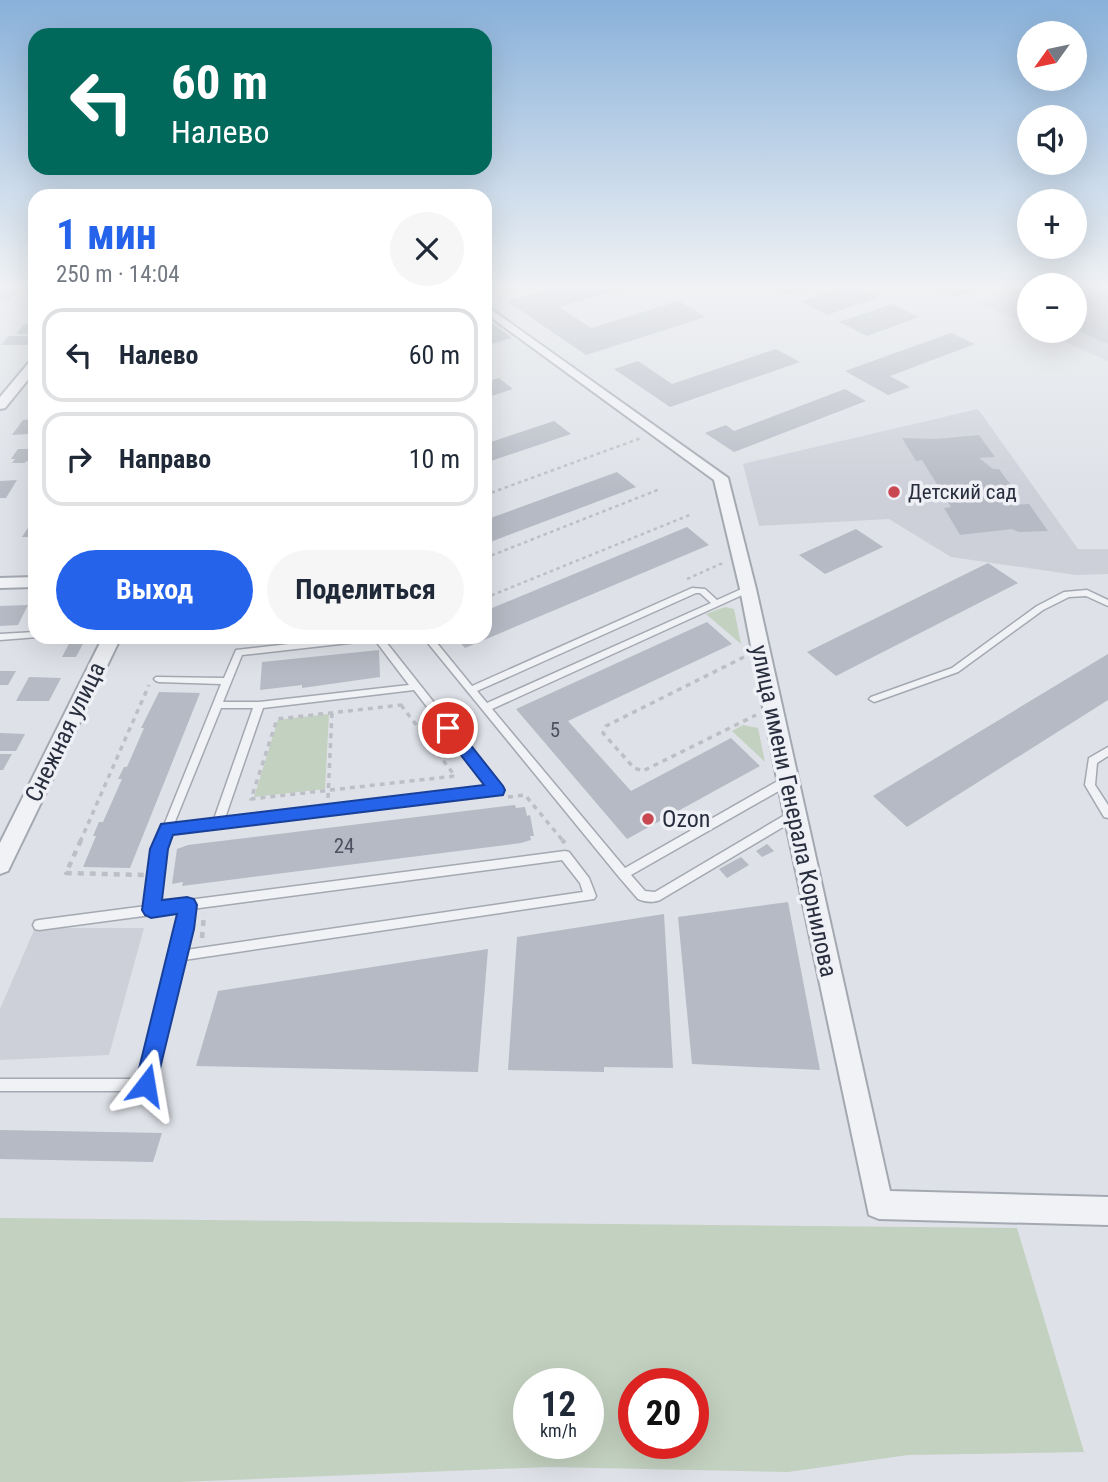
<!DOCTYPE html>
<html lang="ru">
<meta charset="utf-8">
<style>
:root{--surface:#fff;--page:#f6f6f7;--text:#1f2937;--muted:#747a83;--line:#e0e1e3;--accent:#2563eb}
body{margin:0;font-family:"Roboto Condensed",sans-serif;background:var(--page);color:var(--text);height:100vh;display:flex;flex-direction:column;font-size:26px;white-space:nowrap}
*{box-sizing:border-box;margin:0}
p{font-size:23px;color:var(--muted)}
.icon{flex:none;width:38px;height:38px;fill:none;stroke:currentColor;stroke-width:2;stroke-linecap:round;stroke-linejoin:round}
.map{position:relative;flex:1;overflow:hidden}
.panel{position:absolute;left:28px;top:189px;width:464px;height:455px;display:flex;flex-direction:column;background:var(--surface);border-radius:21px;box-shadow:0 7px 28px #0002}
.panel>*{flex:none}
.top-card{position:absolute;left:28px;top:28px;width:464px;height:147px;border-radius:21px;box-shadow:0 7px 28px #0002;background:#00695c;color:#fff;overflow:hidden}
.needle{width:46px;rotate:237deg}
.tools{position:absolute;left:1017px;top:21px;display:grid;gap:14px}
.tools a{display:grid;place-items:center;width:70px;height:70px;border-radius:50%;background:var(--surface);box-shadow:0 7px 28px #0002;font-size:35px}
.speed{position:absolute;left:513px;top:1368px;display:flex;gap:14px;font-size:35px;font-weight:700;text-align:center}
.speed>*{display:grid;place-content:center;width:91px;height:91px;border-radius:50%;background:var(--surface);box-shadow:0 7px 28px #0002;line-height:1}
.speed small{font-size:18px;font-weight:400}
.speed .limit{border:10px solid #d22;background:#fff;color:#111}
.pin{position:absolute;display:grid;place-items:center;width:60px;height:60px;color:#fff;margin:-30px;border:4px solid #fff;border-radius:50%;box-shadow:0 2px 7px #0007}
.me{position:absolute;width:77px;margin:-38px;rotate:14deg;stroke-linejoin:round;filter:drop-shadow(0 0 5px #0008)}
.turn{display:flex;align-items:center;gap:24px;height:147px;padding:0 28px;font-size:32px}
.turn .icon{width:91px;height:91px;stroke-width:2.5}
.turn b{display:block;font-size:49px;line-height:60px}
.round{display:grid;place-items:center;flex:none;width:74px;height:74px;border-radius:37px;background:var(--page)}
.summary{display:flex;align-items:center;justify-content:space-between;height:119px;padding:0 28px}
h1{font-size:42px;font-weight:700;line-height:52px;color:var(--accent)}
.button{display:flex;gap:14px;margin-top:auto;padding:14px 28px}
.button a{flex:1;height:80px;border-radius:42px;background:var(--accent);color:#fff;font-size:28px;font-weight:700;line-height:80px;text-align:center}
.button a+a{background:var(--page);color:var(--text)}
ul{padding:0;list-style:none}
li{display:flex;align-items:center;gap:21px;height:94px;margin:0 14px 10px;padding:0 14px;border:4px solid var(--line);border-radius:21px}
li div{flex:1}
li b{display:block;font-size:26px}
li em{font-style:normal}
.map>svg:first-child{display:block}
</style>
<div class="map">
<svg width="1108" height="1482" viewBox="0 0 1108 1482">
<rect width="100%" height="100%" fill="#dee1e7"/>
<g fill="#cdd0d9">
<polygon points="1031,285 1108,285 1108,361 1040,331 1074,331 1074,285"/>
<polygon points="1029,286 1029,326 979,303"/>
<polygon points="978,409 1078,549 1108,549 1108,574 1076,575 951,557 889,519 759,526 743,464"/>
<polygon points="35,928 144,928 109,1055 0,1060 0,1009"/>
</g>
<g fill="#c3d1c0" fill-rule="evenodd">
<polygon points="725,607 734,609 741,644 706,614"/>
<polygon points="329,714 325,789 254,797 278,720"/>
<polygon points="743,725 758,728 765,762 732,731"/>
<path d="M 0,1218 L 1017,1228 L 1084,1452 L 908,1455 L 788,1472 L 548,1467 L 180,1482 L 0,1482 ZM 528,1384 L 588,1384 L 588,1444 L 528,1444 ZM 634,1384 L 693,1384 L 693,1444 L 634,1444 Z"/>
</g>
<g fill="#b6bac4">
<polygon points="0,285 22,285 10,300 0,301"/>
<polygon points="566,285 635,285 559,307 591,328 679,301 706,317 586,355 507,301"/>
<polygon points="769,285 819,285 788,295"/>
<polygon points="853,285 879,297 827,315 801,301"/>
<polygon points="928,285 989,285 957,296"/>
<polygon points="1083,285 1108,285 1108,344 1074,329 1074,287"/>
<polygon points="892,304 919,317 867,336 839,322"/>
<polygon points="485,318 512,338 485,346"/>
<polygon points="24,324 35,324 35,334 16,334"/>
<polygon points="951,333 975,344 890,376 910,387 888,395 845,371"/>
<polygon points="9,336 35,336 35,339 30,345 1,345"/>
<polygon points="776,349 800,362 670,407 614,369 638,361 672,384"/>
<polygon points="499,378 513,389 485,398 485,382"/>
<polygon points="845,389 866,401 734,452 705,433 726,425 734,431"/>
<polygon points="35,419 28,434 12,435 23,420"/>
<polygon points="554,421 571,434 485,463 485,444"/>
<polygon points="979,435 995,457 979,458 993,469 999,469 1013,488 1007,489 1012,495 1007,498 1012,505 1029,504 1048,531 1019,532 1012,529 960,535 944,508 951,507 922,460 916,461 902,438 935,439"/>
<polygon points="18,449 35,449 35,456 24,463 12,463 15,459 11,459"/>
<polygon points="617,472 636,487 485,544 485,520"/>
<polygon points="17,480 6,498 0,498 0,481"/>
<polygon points="35,517 35,537 22,537"/>
<polygon points="687,527 709,545 465,648 455,637 485,637 485,611"/>
<polygon points="856,529 883,547 825,574 799,555"/>
<polygon points="988,563 1018,583 836,676 807,652"/>
<polygon points="28,605 18,625 0,626 0,606"/>
<polygon points="707,622 732,644 568,721 631,791 731,738 760,766 627,839 516,709"/>
<polygon points="72,638 86,638 76,657 62,657"/>
<polygon points="379,650 380,677 302,688 302,685 260,690 262,662"/>
<polygon points="1108,654 1108,700 907,827 873,796"/>
<polygon points="0,671 16,671 8,685 0,685"/>
<polygon points="29,677 61,678 49,701 16,701"/>
<polygon points="159,692 200,693 130,868 83,867 96,836 93,836 99,822 103,822 122,779 118,779 124,767 127,767 144,728 141,728"/>
<polygon points="0,733 25,734 16,751 0,751"/>
<polygon points="0,754 12,754 3,770 0,770"/>
<polygon points="515,805 516,808 525,807 527,816 530,815 534,836 530,836 531,840 521,843 182,886 183,882 172,884 177,849 188,845"/>
<polygon points="767,844 774,851 762,857 756,851"/>
<polygon points="741,857 749,865 727,878 719,869"/>
<polygon points="788,902 820,1070 692,1064 678,917"/>
<polygon points="664,914 673,1068 604,1067 604,1072 508,1070 517,937"/>
<polygon points="488,949 478,1072 196,1066 218,991"/>
<polygon points="0,1130 162,1133 153,1162 0,1159"/>
</g>
<g fill="none" stroke-linecap="round" stroke-linejoin="round">
<g stroke="#a4a8b1" stroke-width="3">
<g id="lane">
<path d="M 748,586 L 751,587 L 752,589 L 751,591 L 492,709 L 625,868 L 783,778 L 791,778 L 792,781 L 791,784 L 631,875 L 645,891 L 655,892 L 790,812 L 798,812 L 799,815 L 798,818 L 660,900 C 653,903 645,902 638,899 L 619,877 L 423,637 L 432,637 L 472,686 L 692,588 L 705,589 L 717,600 ZM 696,593 L 700,593 L 711,603 L 487,703 L 477,691 Z"/>
<polygon points="1087,590 1108,600 1108,606 1086,596 1069,597 1043,610 958,672 877,701 874,702 869,699 871,697 952,668 1037,606 1064,592"/>
<polygon points="35,632 35,637 38,637 0,640 0,634"/>
<path d="M 350,637 L 382,637 L 501,787 L 502,790 L 501,793 L 171,833 L 164,850 L 157,904 L 565,851 L 569,852 L 589,878 L 596,896 L 594,899 L 184,960 L 151,1089 L 146,1091 L 0,1091 L 0,1079 L 141,1079 L 169,973 L 181,911 L 39,930 L 35,929 L 33,925 L 35,921 L 39,920 L 146,906 L 154,850 L 221,684 L 159,682 L 156,681 L 154,679 L 156,677 L 224,678 L 236,650 ZM 375,640 L 409,685 L 259,702 L 223,702 L 242,655 ZM 414,690 L 489,787 L 225,818 L 263,708 ZM 221,708 L 253,708 L 214,819 L 174,824 ZM 562,860 L 580,883 L 583,892 L 186,950 L 192,909 Z"/>
<polygon points="1108,747 1108,756 1097,763 1095,785 1108,805 1108,818 1104,817 1085,785 1089,758"/>
</g>
</g>
<g stroke="#a4a8b1" stroke-width="4">
<g id="street">
<polygon points="485,305 728,478 756,589 890,1191 1108,1197 1108,1225 879,1219 869,1215 784,815 740,589 714,480 485,313"/>
<polygon points="35,359 35,371 5,408 0,409 0,397 31,360"/>
<polygon points="35,577 35,587 0,588 0,578"/>
<polygon points="103,637 121,637 8,871 0,874 0,843"/>
</g>
</g>
<g stroke="#bdbfc6" stroke-width="2.5" stroke-dasharray="3.5 3.5" stroke-linecap="butt">
<polyline points="485,495 641,438"/>
<polyline points="485,558 660,489"/>
<polyline points="687,579 725,562"/>
<polyline points="485,598 692,514"/>
</g>
<g stroke="#bdbfc6" stroke-width="3.5" stroke-dasharray="5 5" stroke-linecap="butt">
<polyline points="744,657 606,726 603,733 634,768 643,771 756,715"/>
<polygon points="401,705 455,776 251,799 277,719"/>
<polyline points="508,797 525,795 564,842"/>
<polyline points="328,798 332,712"/>
<polyline points="80,842 149,685"/>
</g>
<g stroke="#bdbfc6" stroke-width="4.5" stroke-dasharray="6 6" stroke-linecap="butt">
<polyline points="81,840 66,873 144,875"/>
<polyline points="562,840 565,843"/>
<polyline points="202,938 204,914"/>
</g>
<use href="#lane" fill="#f1f2f6" fill-rule="evenodd"/>
<use href="#street" fill="#f1f2f6" fill-rule="evenodd"/>
</g>
<linearGradient id="sky" x2="0" y2="1"><stop stop-color="#89b1da"/><stop offset="0.58" stop-color="#f0f2f4"/><stop offset="1" stop-color="#f0f2f4" stop-opacity="0"/></linearGradient>
<rect width="1108" height="492" fill="url(#sky)"/>
<polygon fill="#2563eb" stroke="#184099" stroke-width="2" points="448,722 454,724 503,786 505,790 503,795 173,835 168,849 162,900 187,897 194,899 197,905 194,929 156,1085 153,1093 146,1096 138,1093 135,1085 177,914 151,918 145,915 142,910 150,849 161,824 484,785 440,728"/>
<g fill="#c94751" stroke="#eef0f5" stroke-width="2.5">
<circle cx="894" cy="492" r="7"/>
<circle cx="648" cy="819" r="7"/>
</g>
<g text-anchor="middle" stroke-width="7" stroke-linejoin="round" paint-order="stroke">
<g font-size="21" fill="#282e3e" stroke="#eef0f5" text-anchor="start">
<text x="908" y="499">Детский сад</text>
</g>
<g font-size="21" fill="#4c5160">
<text x="555" y="737">5</text>
<text x="344" y="853">24</text>
</g>
<g font-size="24" fill="#282e3e" stroke="#eef0f5">
<text transform="translate(65 732) rotate(-64)" y="8">Снежная улица</text>
<text transform="translate(794 811) rotate(78)" y="8">улица имени Генерала Корнилова</text>
</g>
<g font-size="24" fill="#282e3e" stroke="#eef0f5" text-anchor="start">
<text x="662" y="827">Ozon</text>
</g>
</g>
</svg>
<div class="tools">
<a><svg class="needle" viewBox="-14 -14 28 28"><path d="M0-13l5 13h-10z" fill="#e53935"/><path d="M0 13l5-13h-10z" fill="#747a83"/></svg></a>
<a><svg class="icon" aria-label="sound" viewBox="0 0 24 24"><path d="M4 9h4l5-4v14l-5-4H4zM17 9q2 3 0 6"/></svg></a>
<a>+</a>
<a>−</a>
</div>
<div class="speed"><div>12<small>km/h</small></div><div class="limit">20</div></div>
<div class="pin" style="left:448px;top:728px;background:#d93025"><svg class="icon" aria-label="arrive" viewBox="0 0 24 24"><path d="M6 21V4h12l-3 4 3 4H6"/></svg></div>
<svg class="me" style="left:146px;top:1085px" viewBox="-20 -20 40 40"><path d="M0-17L14 15 0 8-14 15z" fill="#2563eb" stroke="#fff" stroke-width="4"/></svg>
<div class="top-card">
<div class="turn"><svg class="icon" aria-label="left" viewBox="0 0 24 24"><path d="M17 20v-9H6M10 6l-5 5 5 5"/></svg><div><b>60 m</b>Налево</div></div>
</div>
<section class="panel">
<div class="summary"><div><h1>1 мин</h1><p>250 m · 14:04</p></div><a class="round"><svg class="icon" aria-label="close" viewBox="0 0 24 24"><path d="M6 6l12 12M18 6L6 18"/></svg></a></div>
<ul>
<li><svg class="icon" aria-label="left" viewBox="0 0 24 24"><path d="M17 20v-9H6M10 6l-5 5 5 5"/></svg><div><b>Налево</b></div><em>60 m</em></li>
<li><svg class="icon" aria-label="right" viewBox="0 0 24 24"><path d="M7 20v-9h11M14 6l5 5-5 5"/></svg><div><b>Направо</b></div><em>10 m</em></li>
</ul>
<div class="button"><a>Выход</a><a>Поделиться</a></div>
</section>
</div>
